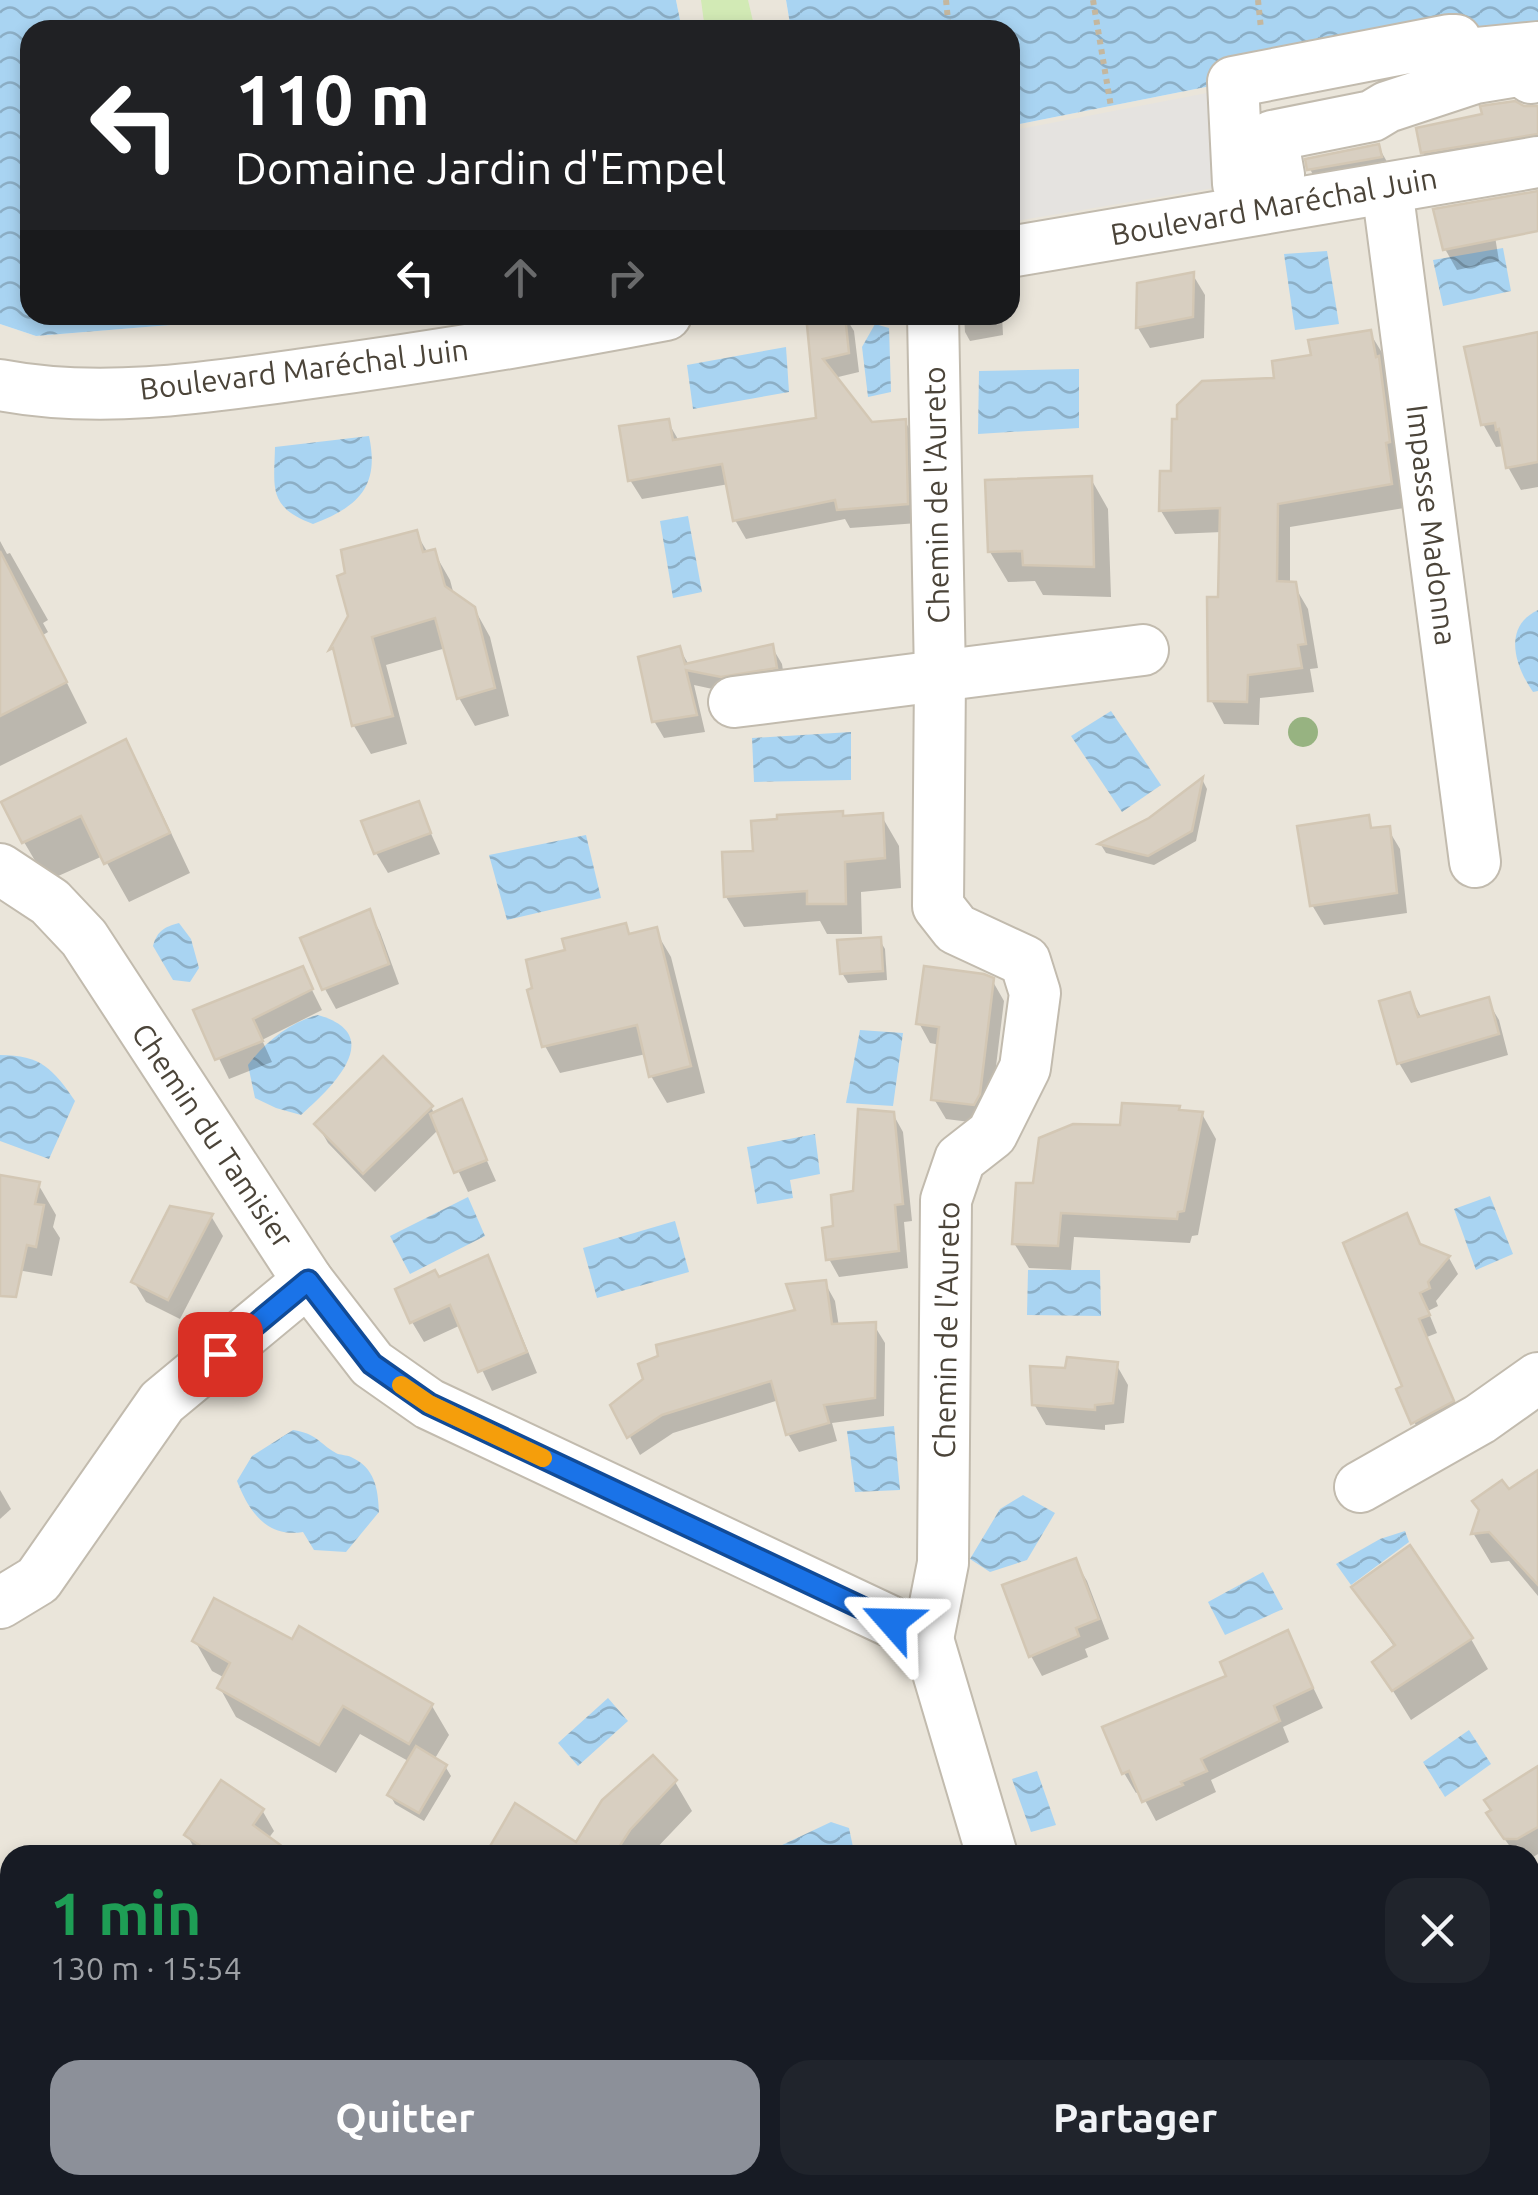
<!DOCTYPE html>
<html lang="fr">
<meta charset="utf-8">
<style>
:root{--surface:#171b24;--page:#20242c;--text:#f1f3f6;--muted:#9ea1a6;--accent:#8c9099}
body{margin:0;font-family:Ubuntu,sans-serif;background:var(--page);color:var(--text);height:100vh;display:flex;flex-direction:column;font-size:38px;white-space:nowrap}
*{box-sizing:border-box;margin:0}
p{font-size:32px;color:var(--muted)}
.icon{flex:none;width:55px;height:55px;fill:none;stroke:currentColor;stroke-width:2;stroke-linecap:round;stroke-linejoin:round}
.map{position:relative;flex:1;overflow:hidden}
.drawer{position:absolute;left:0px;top:1845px;width:1540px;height:350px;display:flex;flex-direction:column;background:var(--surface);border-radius:30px 30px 0 0;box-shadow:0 5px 15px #0003}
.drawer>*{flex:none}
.banner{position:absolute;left:20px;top:20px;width:1000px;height:305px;border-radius:30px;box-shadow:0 5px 15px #0003;background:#202124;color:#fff;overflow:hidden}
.pin{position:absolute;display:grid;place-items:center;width:85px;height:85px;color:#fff;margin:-42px;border-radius:20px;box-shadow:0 5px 15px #0006}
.me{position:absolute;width:110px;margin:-55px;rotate:295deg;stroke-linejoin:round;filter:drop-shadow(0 0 8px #0008)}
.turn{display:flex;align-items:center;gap:35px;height:210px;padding:0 50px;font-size:45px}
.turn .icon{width:130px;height:130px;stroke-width:2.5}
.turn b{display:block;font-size:70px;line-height:85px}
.lanes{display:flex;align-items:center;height:95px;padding:0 50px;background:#0003;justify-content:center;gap:50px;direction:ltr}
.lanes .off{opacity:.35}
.round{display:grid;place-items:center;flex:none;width:105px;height:105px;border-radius:30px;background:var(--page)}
.summary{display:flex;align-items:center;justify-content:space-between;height:170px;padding:0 50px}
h1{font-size:60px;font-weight:600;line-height:75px;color:#1e9e55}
.primary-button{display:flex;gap:20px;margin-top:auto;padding:20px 50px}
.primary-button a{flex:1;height:115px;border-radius:30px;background:var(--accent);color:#fff;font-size:40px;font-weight:600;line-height:115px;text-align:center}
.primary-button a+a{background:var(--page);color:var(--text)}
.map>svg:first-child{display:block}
</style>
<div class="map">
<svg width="1538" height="2195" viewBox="0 0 1538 2195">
<defs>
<pattern id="water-waves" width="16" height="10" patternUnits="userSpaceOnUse" patternTransform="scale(2.5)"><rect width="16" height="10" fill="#a9d4f2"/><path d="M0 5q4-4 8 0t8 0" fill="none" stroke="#8caec5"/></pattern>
</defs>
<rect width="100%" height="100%" fill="#f6f3ec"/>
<g fill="#eae5da" fill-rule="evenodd">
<polygon points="676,0 786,0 791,30 682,30"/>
<path d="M 1538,47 L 1538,2195 L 0,2195 L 0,324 L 36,336 L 291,315 L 1010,315 L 1010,126 L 1266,75 ZM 10,1855 L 1530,1855 L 1530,2185 L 10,2185 Z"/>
</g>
<polygon fill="#d2eab5" points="701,0 748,0 755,30 705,30"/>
<polygon fill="#e5e3e0" points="1233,88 1238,184 1010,222 1010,131"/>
<g fill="url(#water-waves)">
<polygon points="0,0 676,0 682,30 30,30 30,315 291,315 36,336 0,324"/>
<polygon points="786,0 1538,0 1538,47 1266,75 1010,126 1010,30 791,30"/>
<polygon points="1503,248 1511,291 1443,306 1433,260"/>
<polygon points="1327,251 1339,324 1295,330 1284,254"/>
<polygon points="875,324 889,328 891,392 868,397 862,347"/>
<polygon points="786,347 789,392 693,409 687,365"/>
<polygon points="1079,369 1079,428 978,434 979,371"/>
<path d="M 369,436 C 380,487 358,507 313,524 C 268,507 274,489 275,447 Z"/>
<polygon points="688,516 702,592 673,598 660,521"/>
<path d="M 1538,610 L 1538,691 L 1533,692 C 1515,666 1502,627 1538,610 Z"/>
<polygon points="1111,711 1161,785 1122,812 1071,736"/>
<polygon points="851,732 851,780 754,782 752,738"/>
<polygon points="586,835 601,898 507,920 489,855"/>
<path d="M 179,923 L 191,939 L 199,968 L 190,982 L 173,980 L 153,946 C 157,931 164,927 179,923 Z"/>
<path d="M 318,1015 C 388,1035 331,1088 301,1115 L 276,1108 L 255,1098 L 248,1065 C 265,1042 290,1022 318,1015 Z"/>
<polygon points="860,1030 903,1033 893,1106 846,1103"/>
<path d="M 0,1055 C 41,1055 53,1069 75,1101 L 49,1159 L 0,1141 Z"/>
<polygon points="815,1134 820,1174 790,1180 793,1198 757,1204 747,1147"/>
<polygon points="1490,1196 1513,1254 1476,1270 1454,1209"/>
<polygon points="468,1197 485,1236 410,1274 390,1236"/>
<polygon points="675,1221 689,1272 597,1298 583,1248"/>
<polygon points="1028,1270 1100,1270 1101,1316 1027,1315"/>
<polygon points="894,1426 900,1490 855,1492 847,1431"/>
<path d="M 293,1430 C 318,1434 317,1442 336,1453 C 339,1455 347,1455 351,1457 C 375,1468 378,1488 379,1512 L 346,1552 L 314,1550 L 303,1532 C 267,1538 249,1512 237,1481 L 252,1456 Z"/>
<polygon points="1023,1495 1055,1513 1027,1560 990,1572 970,1559 1000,1509"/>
<polygon points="1405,1531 1409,1542 1351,1585 1336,1564 1380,1539"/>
<polygon points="1263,1572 1283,1609 1225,1635 1208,1602"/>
<polygon points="608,1698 628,1721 578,1766 558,1743"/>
<polygon points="1469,1730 1491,1764 1445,1797 1423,1762"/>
<polygon points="1037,1771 1056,1825 1031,1832 1012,1779"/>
<polygon points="831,1822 849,1828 853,1847 838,1855 782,1855 780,1846"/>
<polygon points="786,2185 831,2185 831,2195 778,2195"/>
</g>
<g fill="#0003">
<polygon points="1538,107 1538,154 1520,156 1510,137 1523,108"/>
<polygon points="1482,139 1486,164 1435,172 1423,152"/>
<polygon points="1378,146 1390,167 1321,190 1310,169"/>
<polygon points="1493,224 1499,261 1457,270 1445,249"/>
<polygon points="1193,275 1205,295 1204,338 1150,348 1138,328 1140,285"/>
<polygon points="829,315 844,315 854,331 859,372 834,378 871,424 905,421 916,441 918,523 850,528 845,519 746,539 735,520 729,484 642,499 630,480 668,422 679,441 819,420 809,320"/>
<polygon points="964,315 1002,315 1003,335 970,341 965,332"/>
<polygon points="1370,333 1384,356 1402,465 1398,466 1404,508 1290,527 1290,584 1294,585 1308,609 1318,668 1310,669 1314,692 1260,698 1259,725 1224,724 1211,700 1220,600 1222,532 1175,534 1161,511 1173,473 1277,380 1314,357"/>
<polygon points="1538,346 1538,487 1521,490 1508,467 1505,446 1496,447 1483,424"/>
<polygon points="1091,479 1108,509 1111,597 1043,595 1035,581 1008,582 990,552"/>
<polygon points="416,533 428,553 434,552 450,580 454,595 474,608 490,637 509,716 475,726 459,698 446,648 386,665 407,744 371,754 354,726 339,662 332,649 350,617"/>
<polygon points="0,541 7,554 10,553 48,620 43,623 48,632 43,635 87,723 0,766"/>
<polygon points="772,647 782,664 785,684 731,693 694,685 705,732 664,738 654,721 679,648 689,665"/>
<polygon points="125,743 147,782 190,873 129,902 103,856 47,881 24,842"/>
<polygon points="1203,781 1207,789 1196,841 1154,865 1106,853 1101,845 1151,820"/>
<polygon points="418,804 440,854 388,873 376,853"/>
<polygon points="881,815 899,846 901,888 861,892 862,934 827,934 820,921 744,927 726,897 756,853 844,819"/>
<polygon points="1367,818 1374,830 1388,829 1400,849 1407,913 1324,925 1312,905"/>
<polygon points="369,912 380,932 399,984 336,1009 325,989"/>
<polygon points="625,926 631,936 655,930 671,957 705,1093 667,1103 651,1076 646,1054 560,1073 545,1046 568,952"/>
<polygon points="879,939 885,949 887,980 848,983 842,973"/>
<polygon points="302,970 322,1010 262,1040 272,1062 229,1079 196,1011"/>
<polygon points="992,980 1004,1001 990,1115 986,1124 946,1119 934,1099 940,1045 930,1043 919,1023"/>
<polygon points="1409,995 1422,1018 1487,1000 1499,1020 1508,1055 1411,1083 1399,1063"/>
<polygon points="461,1103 496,1181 468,1192 439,1129 375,1192 328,1143 317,1124 431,1107 435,1115"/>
<polygon points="1178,1109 1181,1113 1202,1114 1216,1139 1198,1235 1192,1236 1190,1243 1074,1237 1071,1270 1029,1268 1014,1243 1036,1185 1122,1128"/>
<polygon points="893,1114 903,1132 912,1221 904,1222 908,1268 839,1277 829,1259 836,1228"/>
<polygon points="0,1177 38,1184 56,1215 53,1227 60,1238 52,1276 0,1267"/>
<polygon points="211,1216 223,1236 180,1319 146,1302 134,1282"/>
<polygon points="1406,1216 1422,1248 1449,1258 1458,1274 1436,1301 1438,1306 1428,1311 1437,1333 1427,1337 1462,1419 1423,1440 1399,1390 1405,1387"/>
<polygon points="487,1259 498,1279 537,1373 492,1391 461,1325 424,1342 412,1322 438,1280"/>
<polygon points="825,1283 835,1301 839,1327 874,1325 885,1343 884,1416 832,1423 837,1441 799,1452 788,1434 779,1400 673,1433 640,1455 613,1406 798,1312"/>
<polygon points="1116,1364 1128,1385 1124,1423 1105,1425 1105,1430 1046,1425 1034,1404 1067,1370"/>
<polygon points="1538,1473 1538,1596 1509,1561 1491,1563 1473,1533 1481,1512"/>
<polygon points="0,1490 11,1509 0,1519"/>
<polygon points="1075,1561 1087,1581 1109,1639 1085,1649 1088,1657 1042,1676 1031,1656"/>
<polygon points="1354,1588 1471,1639 1488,1669 1411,1720 1375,1662 1395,1648"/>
<polygon points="1287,1633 1323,1708 1283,1727 1289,1742 1211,1780 1216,1792 1156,1821 1140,1791 1136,1793 1124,1773 1105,1728 1230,1677"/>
<polygon points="195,1641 293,1642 432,1706 449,1735 434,1760 445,1766 451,1776 424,1821 395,1804 390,1795 410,1762 360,1734 336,1773 236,1717 220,1688 225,1678 212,1671"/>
<polygon points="1538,1769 1538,1854 1530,1859 1530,1855 1516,1855 1501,1834"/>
<polygon points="675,1782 692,1811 650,1855 500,1855 577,1845"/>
<polygon points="262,1810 274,1831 268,1839 290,1855 198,1855 187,1835"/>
<polygon points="1530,2155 1534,2160 1538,2158 1538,2195 1507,2195 1502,2185 1530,2185"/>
<polygon points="874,2185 1037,2185 1043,2195 846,2195 845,2187"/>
</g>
<g fill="#d8cfc1" stroke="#d3c7b4" stroke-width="2.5">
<polygon points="1515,101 1524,106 1538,106 1538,134 1421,153 1416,128 1482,114 1480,106"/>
<polygon points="1379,144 1382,157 1307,170 1305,159"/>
<polygon points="1538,191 1538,231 1443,250 1433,209"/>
<polygon points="1194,272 1193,317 1136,328 1137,283"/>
<polygon points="806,315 845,315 849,353 823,359 872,422 906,419 908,504 837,510 835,500 733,521 722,464 628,481 619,426 669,419 673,440 816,418"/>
<polygon points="1371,330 1376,357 1379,356 1390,442 1386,443 1392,484 1278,504 1277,581 1296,582 1306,644 1298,645 1302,668 1248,675 1247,702 1208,701 1207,597 1218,597 1220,508 1159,511 1160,471 1171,471 1172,419 1177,419 1177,405 1202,381 1274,378 1272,361 1311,355 1308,340"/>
<polygon points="1538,332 1538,462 1506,468 1499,429 1496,430 1495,423 1481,425 1464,347"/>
<polygon points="1092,476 1094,567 1023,565 1022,551 988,552 985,480"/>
<polygon points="417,530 423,552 435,549 445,586 475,607 495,688 457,699 435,618 372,637 393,716 352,726 333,648 329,650 348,616 337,576 345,573 341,550"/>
<polygon points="0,551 67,682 0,716"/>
<polygon points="773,644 777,668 721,677 686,670 697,715 652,722 638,657 680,646 685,664"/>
<polygon points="126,739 170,833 104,864 81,816 22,843 1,802"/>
<polygon points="1203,777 1192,831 1148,856 1098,844 1149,818"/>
<polygon points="419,801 431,833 374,854 361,821"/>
<polygon points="843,811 843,816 883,813 885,858 845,862 846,904 807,904 807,891 724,897 722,852 753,851 751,821 777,819 777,815"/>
<polygon points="1369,815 1371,828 1390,826 1397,893 1310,906 1297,826"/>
<polygon points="370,909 389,964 322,990 300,938"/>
<polygon points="626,923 629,934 657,927 691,1066 649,1077 637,1025 542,1047 527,990 532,988 526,960 565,950 562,939"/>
<polygon points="881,937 883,971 840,974 837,940"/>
<polygon points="303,966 313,989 253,1019 263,1041 215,1060 193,1010"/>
<polygon points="924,966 984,974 994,978 980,1094 974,1105 931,1100 939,1027 916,1024"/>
<polygon points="1410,992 1418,1017 1489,997 1499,1034 1397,1064 1379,1001"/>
<polygon points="383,1056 433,1106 363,1174 314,1124"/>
<polygon points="462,1099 487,1160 454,1173 430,1114"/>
<polygon points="1122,1103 1180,1106 1179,1110 1203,1112 1184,1211 1178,1212 1177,1219 1061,1213 1058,1246 1012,1244 1016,1183 1033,1183 1039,1138 1073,1124 1120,1125"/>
<polygon points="858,1109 894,1112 903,1204 895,1205 899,1251 826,1260 822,1228 833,1226 831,1195 853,1191"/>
<polygon points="0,1175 40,1182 35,1204 44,1205 36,1247 27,1245 16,1297 0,1296"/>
<polygon points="170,1206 213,1214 168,1300 131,1282"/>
<polygon points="1407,1213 1420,1244 1450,1256 1428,1282 1430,1288 1420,1293 1430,1315 1419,1319 1454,1401 1411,1424 1396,1389 1402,1386 1343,1243"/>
<polygon points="488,1255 527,1352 478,1372 450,1305 410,1323 395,1289 435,1270 439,1277"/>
<polygon points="826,1280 832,1324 876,1322 875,1398 824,1405 829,1423 786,1435 771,1381 662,1415 627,1438 610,1405 643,1379 638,1364 658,1356 656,1345 795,1310 786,1284"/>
<polygon points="1067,1357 1118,1362 1113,1403 1095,1405 1095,1410 1032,1405 1030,1366 1065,1368"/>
<polygon points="1538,1470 1538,1585 1489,1532 1471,1534 1479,1510 1472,1501 1502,1480 1509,1489"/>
<polygon points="1410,1545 1473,1638 1392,1691 1372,1662 1395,1645 1351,1587"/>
<polygon points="1076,1558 1099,1619 1076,1628 1079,1636 1029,1657 1002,1585"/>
<polygon points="214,1598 292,1639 299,1626 433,1704 409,1744 343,1706 319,1745 217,1688 230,1663 192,1641"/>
<polygon points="1288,1630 1313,1688 1274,1706 1280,1721 1201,1759 1207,1771 1181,1782 1183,1785 1142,1802 1129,1771 1122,1774 1102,1727 1226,1676 1220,1662"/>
<polygon points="416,1746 447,1765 419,1813 387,1795"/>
<polygon points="653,1755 677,1780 630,1830 614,1855 485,1855 515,1803 576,1842 602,1800"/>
<polygon points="1538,1766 1538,1827 1517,1839 1504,1839 1486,1813 1491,1810 1484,1800"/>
<polygon points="221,1780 264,1809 253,1825 294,1855 214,1855 184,1835"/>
</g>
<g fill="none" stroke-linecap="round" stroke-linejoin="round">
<g stroke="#c2bbae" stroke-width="54">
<g id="minor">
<polyline points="1538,47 1457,55 1456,40 1449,40 1233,82 1238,184 1279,175 1272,136 1372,116 1387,107 1475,78 1530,69 1531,78 1538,76"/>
<polyline points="1387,188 1475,862"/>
<polyline points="1010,252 1538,162"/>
<path d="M 0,385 C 99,404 205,388 304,374 C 425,358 545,338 666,315"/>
<polyline points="734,702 1143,650"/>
<polyline points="0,869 50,902 84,938 308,1281 372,1364 429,1404 928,1639 992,1855"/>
<polyline points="1360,1487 1480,1419 1538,1378"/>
<polyline points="0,1603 38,1580 162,1402 308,1281"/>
<polyline points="928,1639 943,1563 946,1200 960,1159 992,1134 1025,1068 1035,993 1025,961 956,929 938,906 940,676 933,315"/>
<polyline points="1530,2007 1538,2003"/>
<polyline points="1220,2185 1226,2195"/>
<polyline points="761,2195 768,2185"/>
</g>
</g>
<g stroke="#c4b79f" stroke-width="6" stroke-dasharray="5 5" stroke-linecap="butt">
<polyline points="946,0 949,30"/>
<polyline points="1093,0 1111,107"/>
<polyline points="1258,0 1261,29"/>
</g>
<use href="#minor" stroke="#fff" stroke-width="50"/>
</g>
<circle fill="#97b381" cx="1303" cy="732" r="15"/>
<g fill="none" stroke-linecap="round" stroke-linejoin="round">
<g stroke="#114b97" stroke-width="25">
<polyline id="route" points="220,1354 308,1281 372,1364 429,1404 892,1622"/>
</g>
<use href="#route" stroke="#1a73e8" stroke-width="18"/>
<polyline stroke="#f59e0b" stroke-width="18" points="401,1385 429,1404 543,1458"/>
</g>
<g text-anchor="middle" stroke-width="9" stroke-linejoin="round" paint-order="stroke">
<g font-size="30" fill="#4b4439" stroke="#fff">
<text transform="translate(1274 207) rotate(-10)" y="10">Boulevard Maréchal Juin</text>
<text transform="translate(304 370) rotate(-7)" y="10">Boulevard Maréchal Juin</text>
<text transform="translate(937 495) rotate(-91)" y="10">Chemin de l'Aureto</text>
<text transform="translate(1431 525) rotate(83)" y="10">Impasse Madonna</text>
<text transform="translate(212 1136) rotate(56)" y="10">Chemin du Tamisier</text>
<text transform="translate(947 1330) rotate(-89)" y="10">Chemin de l'Aureto</text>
</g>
</g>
</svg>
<div class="pin" style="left:220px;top:1354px;background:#d93025"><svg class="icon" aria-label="arrive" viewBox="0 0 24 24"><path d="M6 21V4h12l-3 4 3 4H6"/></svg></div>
<svg class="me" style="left:892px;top:1622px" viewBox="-20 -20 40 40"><path d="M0-17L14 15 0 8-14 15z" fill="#1a73e8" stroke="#fff" stroke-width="4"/></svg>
<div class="banner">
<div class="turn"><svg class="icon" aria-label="left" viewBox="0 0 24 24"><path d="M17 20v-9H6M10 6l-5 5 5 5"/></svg><div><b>110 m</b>Domaine Jardin d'Empel</div></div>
<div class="lanes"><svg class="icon" aria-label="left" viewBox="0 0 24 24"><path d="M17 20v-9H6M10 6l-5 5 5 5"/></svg><svg class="icon off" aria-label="ahead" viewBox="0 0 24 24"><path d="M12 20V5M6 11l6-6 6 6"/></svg><svg class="icon off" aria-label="right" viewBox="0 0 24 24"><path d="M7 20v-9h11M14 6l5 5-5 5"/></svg></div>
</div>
<section class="drawer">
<div class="summary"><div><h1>1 min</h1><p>130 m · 15:54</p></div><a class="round"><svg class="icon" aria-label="close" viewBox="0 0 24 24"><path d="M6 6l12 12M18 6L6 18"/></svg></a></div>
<div class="primary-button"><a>Quitter</a><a>Partager</a></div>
</section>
</div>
